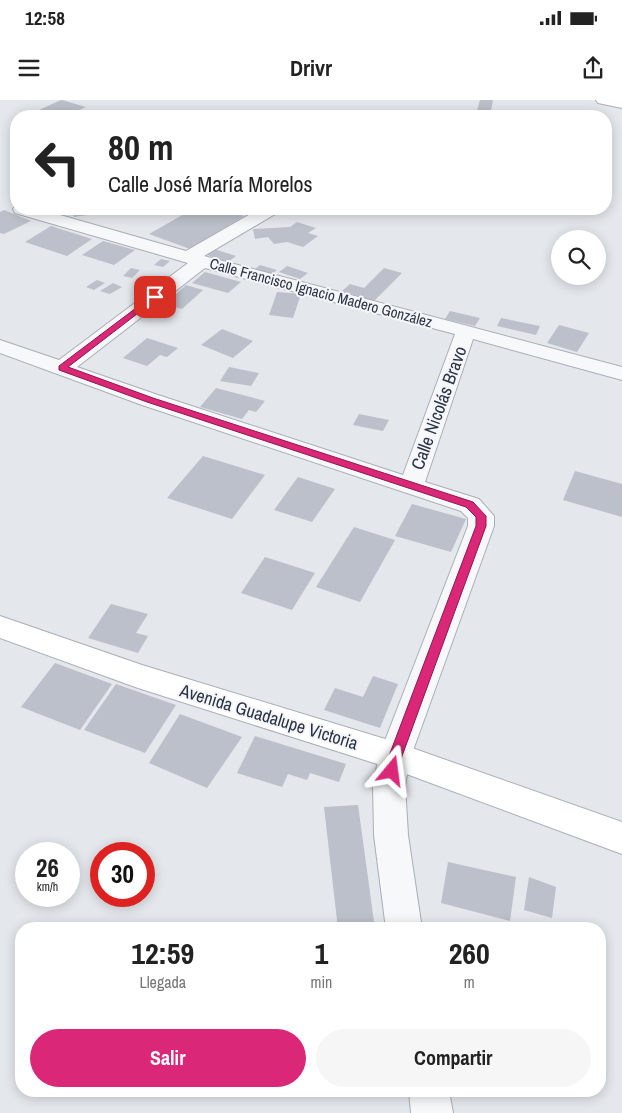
<!DOCTYPE html>
<html lang="es">
<meta charset="utf-8">
<style>
:root{--surface:#fff;--page:#f6f6f6;--text:#222;--muted:#767676;--accent:#db2777}
body{margin:0;font-family:"Archivo Narrow",sans-serif;background:var(--page);color:var(--text);height:100vh;display:flex;flex-direction:column;font-size:19px;white-space:nowrap}
*{box-sizing:border-box;margin:0}
p{font-size:16px;color:var(--muted)}
.icon{flex:none;width:28px;height:28px;fill:none;stroke:currentColor;stroke-width:2;stroke-linecap:round;stroke-linejoin:round}
.map{position:relative;flex:1;overflow:hidden}
.side{position:absolute;left:15px;top:822px;width:591px;height:175px;display:flex;flex-direction:column;background:var(--surface);border-radius:20px;box-shadow:0 2px 12px #0003}
.side>*{flex:none}
.banner{position:absolute;left:10px;top:10px;width:602px;height:105px;border-radius:20px;box-shadow:0 2px 12px #0003;background:#fff;color:var(--text);overflow:hidden}
.tools{position:absolute;left:551px;top:130px;display:grid;gap:10px}
.tools a{display:grid;place-items:center;width:55px;height:55px;border-radius:50%;background:var(--surface);box-shadow:0 2px 12px #0003;font-size:25px}
.speed{position:absolute;left:15px;top:742px;display:flex;gap:10px;font-size:25px;font-weight:700;text-align:center}
.speed>*{display:grid;place-content:center;width:65px;height:65px;border-radius:50%;background:var(--surface);box-shadow:0 2px 12px #0003;line-height:1}
.speed small{font-size:12px;font-weight:400}
.speed .limit{border:8px solid #d22;background:#fff;color:#111}
.pin{position:absolute;display:grid;place-items:center;width:42px;height:42px;color:#fff;margin:-21px;border-radius:10px;box-shadow:0 2px 8px #0006}
.me{position:absolute;width:55px;margin:-28px;rotate:16deg;stroke-linejoin:round;filter:drop-shadow(0 0 4px #0008)}
.turn{display:flex;align-items:center;gap:18px;height:105px;padding:0 15px;font-size:22px}
.turn .icon{width:65px;height:65px;stroke-width:2.5}
.turn b{display:block;font-size:35px;line-height:42px}
.eta{display:flex;justify-content:space-evenly;align-items:center;height:85px;text-align:center}
.eta b{font-size:30px;font-weight:700;line-height:35px}
.action{display:flex;gap:10px;margin-top:auto;padding:10px 15px}
.action a{flex:1;height:58px;border-radius:30px;background:var(--accent);color:#fff;font-size:20px;font-weight:700;line-height:58px;text-align:center}
.action a+a{background:var(--page);color:var(--text)}
.status{display:flex;justify-content:space-between;align-items:center;height:35px;padding:0 25px;background:var(--surface);direction:ltr}
.status svg{height:14px;fill:currentColor}
header{display:flex;justify-content:space-between;align-items:center;height:65px;padding:0 15px;background:var(--surface);font-size:22px;font-weight:700}
.map>svg:first-child{display:block}
</style>
<div class="status"><b>12:58</b><svg viewBox="0 0 49 12"><path d="M0 12V9h3v3zM5 12V6h3v6zM10 12V3h3v9zM15 12V0h3v12zM26 1h20v11H26zM47 4h2v5h-2z"/></svg></div>
<header><svg class="icon" aria-label="menu" viewBox="0 0 24 24"><path d="M4 6h16M4 12h16M4 18h16"/></svg>Drivr<svg class="icon" aria-label="share" viewBox="0 0 24 24"><path d="M12 15V3M7 8l5-5 5 5M5 13v7h14v-7"/></svg></header>
<div class="map">
<svg width="622" height="1013" viewBox="0 0 622 1013">
<rect width="100%" height="100%" fill="#e4e7ec"/>
<g fill="#bbc0ca">
<polygon points="61,0 62,0 86,7 73,13 58,11 51,14 39,10"/>
<polygon points="480,0 493,0 490,15 476,14"/>
<polygon points="181,11 193,14 190,16 170,16"/>
<polygon points="90,109 111,109 112,111 74,117 72,112"/>
<polygon points="193,109 222,109 244,116 190,149 149,134"/>
<polygon points="4,110 31,121 4,134 0,133 0,112"/>
<polygon points="297,122 316,128 308,133 318,136 303,147 287,142 274,144 268,137 255,139 253,129 290,127"/>
<polygon points="51,126 92,139 67,156 25,142"/>
<polygon points="103,141 135,150 114,165 82,155"/>
<polygon points="214,149 236,156 228,162 207,155"/>
<polygon points="161,159 170,161 163,167 154,165"/>
<polygon points="260,165 277,170 272,174 255,169"/>
<polygon points="287,166 308,173 300,179 279,172"/>
<polygon points="131,168 140,170 132,178 123,176"/>
<polygon points="384,168 402,173 374,201 342,191 350,184 364,188"/>
<polygon points="205,172 241,182 228,193 192,183"/>
<polygon points="97,180 105,183 94,190 86,187"/>
<polygon points="113,183 122,187 110,194 100,191"/>
<polygon points="186,185 203,190 182,209 165,204"/>
<polygon points="277,192 301,194 293,218 269,215"/>
<polygon points="450,211 480,218 475,226 445,219"/>
<polygon points="501,218 540,226 536,235 497,226"/>
<polygon points="559,225 589,233 577,252 547,243"/>
<polygon points="222,229 253,241 233,258 201,245"/>
<polygon points="147,238 178,248 167,257 160,255 147,266 123,258"/>
<polygon points="229,267 259,273 251,286 220,281"/>
<polygon points="216,288 265,301 256,312 249,310 242,319 200,307"/>
<polygon points="359,314 389,320 383,331 353,325"/>
<polygon points="203,356 265,375 232,419 167,398"/>
<polygon points="575,371 622,384 622,417 563,400"/>
<polygon points="298,377 335,389 312,422 274,410"/>
<polygon points="412,404 466,419 451,452 395,436"/>
<polygon points="354,427 395,440 360,502 316,487"/>
<polygon points="265,457 315,473 292,510 241,493"/>
<polygon points="111,504 148,514 136,533 148,536 138,553 88,538"/>
<polygon points="55,563 112,584 80,630 21,607"/>
<polygon points="373,576 398,584 380,628 324,610 335,588 363,597"/>
<polygon points="116,584 176,605 145,653 84,630"/>
<polygon points="180,614 242,637 207,688 149,663"/>
<polygon points="255,636 346,664 339,682 310,673 307,680 288,674 282,687 237,673"/>
<polygon points="358,705 375,829 338,829 324,707"/>
<polygon points="448,762 516,777 510,821 441,803"/>
<polygon points="529,777 556,787 552,818 524,810"/>
</g>
<g fill="none" stroke-linecap="round" stroke-linejoin="round">
<g stroke="#a9aeb7" stroke-width="2">
<g id="street">
<path d="M 16,105 L 16,109 L 39,109 L 186,151 L 259,109 L 279,109 L 277,113 L 204,156 L 622,267 L 622,280 L 473,239 L 425,382 L 479,399 L 494,416 L 494,426 L 411,656 L 405,685 L 408,735 L 422,829 L 386,829 L 374,735 L 373,685 L 379,656 L 468,426 L 468,418 L 461,411 L 142,305 L 0,253 L 0,240 L 59,260 L 188,163 L 15,113 L 13,109 ZM 205,168 L 455,234 L 403,375 L 158,295 L 77,267 Z"/>
<polygon points="409,991 449,991 453,1013 411,1013"/>
</g>
</g>
<g stroke="#a9aeb7" stroke-width="2">
<g id="secondary">
<polygon points="596,0 622,0 622,8 598,3"/>
<polygon points="0,516 142,565 395,642 622,722 622,754 393,669 138,588 0,538"/>
</g>
</g>
<use href="#street" fill="#f7f8fa" fill-rule="evenodd"/>
<use href="#secondary" fill="#fff" fill-rule="evenodd"/>
</g>
<polygon fill="#db2777" stroke="#8e194d" points="152,196 159,197 68,267 153,298 473,402 486,416 486,426 402,656 397,675 392,677 387,675 385,671 389,656 476,426 476,417 466,407 147,302 59,270 59,266"/>
<g text-anchor="middle" stroke-width="4" stroke-linejoin="round" paint-order="stroke">
<g font-size="15" fill="#2b3445" stroke="#f4f6f9">
<text transform="translate(321 193) rotate(15)" y="5">Calle Francisco Ignacio Madero González</text>
</g>
<g font-size="18" fill="#2b3445" stroke="#f4f6f9">
<text transform="translate(439 308) rotate(-70)" y="6">Calle Nicolás Bravo</text>
<text transform="translate(269 617) rotate(17)" y="6">Avenida Guadalupe Victoria</text>
</g>
</g>
</svg>
<div class="tools">
<a><svg class="icon" aria-label="search" viewBox="0 0 24 24"><circle cx="10" cy="10" r="6"/><path d="M15 15l6 6"/></svg></a>
</div>
<div class="speed"><div>26<small>km/h</small></div><div class="limit">30</div></div>
<div class="pin" style="left:155px;top:197px;background:#d93025"><svg class="icon" aria-label="arrive" viewBox="0 0 24 24"><path d="M6 21V4h12l-3 4 3 4H6"/></svg></div>
<svg class="me" style="left:392px;top:671px" viewBox="-20 -20 40 40"><path d="M0-17L14 15 0 8-14 15z" fill="#db2777" stroke="#fff" stroke-width="4"/></svg>
<div class="banner">
<div class="turn"><svg class="icon" aria-label="left" viewBox="0 0 24 24"><path d="M17 20v-9H6M10 6l-5 5 5 5"/></svg><div><b>80 m</b>Calle José María Morelos</div></div>
</div>
<section class="side">
<div class="eta">
<div><b>12:59</b><p>Llegada</p></div>
<div><b>1</b><p>min</p></div>
<div><b>260</b><p>m</p></div>
</div>
<div class="action"><a>Salir</a><a>Compartir</a></div>
</section>
</div>
